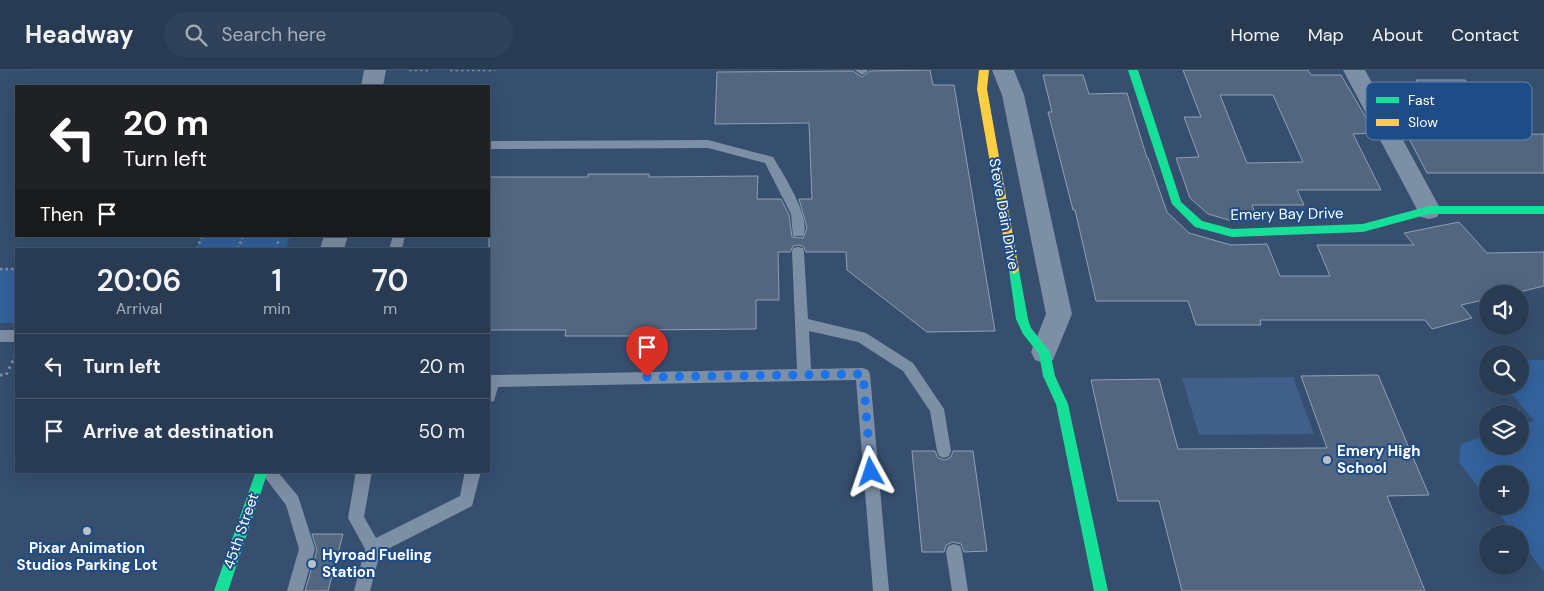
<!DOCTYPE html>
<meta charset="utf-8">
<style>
:root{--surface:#283b53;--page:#30425a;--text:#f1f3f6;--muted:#a5adb8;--line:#44556a}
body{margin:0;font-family:"DM Sans",sans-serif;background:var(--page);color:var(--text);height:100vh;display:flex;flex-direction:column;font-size:19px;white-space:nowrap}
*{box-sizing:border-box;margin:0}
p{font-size:16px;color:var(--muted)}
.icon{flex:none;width:28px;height:28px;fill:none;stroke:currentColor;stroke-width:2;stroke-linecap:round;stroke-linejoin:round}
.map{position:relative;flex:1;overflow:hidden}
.panel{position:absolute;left:15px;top:178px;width:475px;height:225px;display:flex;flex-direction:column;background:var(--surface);border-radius:0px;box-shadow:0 5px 20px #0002,0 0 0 1px var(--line)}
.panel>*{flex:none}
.banner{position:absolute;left:15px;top:15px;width:475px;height:152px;border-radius:0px;box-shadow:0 5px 20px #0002,0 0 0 1px var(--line);background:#202124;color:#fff;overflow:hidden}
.tools{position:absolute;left:1479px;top:215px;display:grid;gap:10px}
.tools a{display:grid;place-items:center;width:50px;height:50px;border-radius:50%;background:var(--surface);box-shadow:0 5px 20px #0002,0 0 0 1px var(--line);font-size:25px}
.pin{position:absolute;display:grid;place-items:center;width:42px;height:42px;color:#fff;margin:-51px -21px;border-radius:50% 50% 50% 0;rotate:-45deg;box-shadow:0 0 5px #0007}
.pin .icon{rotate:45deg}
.me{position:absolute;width:55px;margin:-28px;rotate:355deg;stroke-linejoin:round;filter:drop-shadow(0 0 4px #0008)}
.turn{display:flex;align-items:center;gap:18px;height:105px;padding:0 25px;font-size:22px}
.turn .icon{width:65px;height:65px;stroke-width:2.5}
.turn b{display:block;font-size:35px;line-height:42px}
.then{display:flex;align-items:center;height:48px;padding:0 25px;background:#0003;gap:10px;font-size:19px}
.eta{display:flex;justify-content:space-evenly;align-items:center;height:85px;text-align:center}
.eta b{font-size:30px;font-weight:600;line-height:35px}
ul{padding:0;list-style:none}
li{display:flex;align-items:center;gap:15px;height:65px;padding:0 25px;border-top:1px solid var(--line)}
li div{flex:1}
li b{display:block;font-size:19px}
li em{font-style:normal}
header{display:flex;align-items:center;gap:30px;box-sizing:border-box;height:70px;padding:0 25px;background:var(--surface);border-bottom:1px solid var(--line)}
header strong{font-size:24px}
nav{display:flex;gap:28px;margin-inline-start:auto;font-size:18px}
.search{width:350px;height:45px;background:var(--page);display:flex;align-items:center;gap:12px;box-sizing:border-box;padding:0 18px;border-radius:28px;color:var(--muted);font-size:19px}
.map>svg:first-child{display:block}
</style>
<header>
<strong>Headway</strong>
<div class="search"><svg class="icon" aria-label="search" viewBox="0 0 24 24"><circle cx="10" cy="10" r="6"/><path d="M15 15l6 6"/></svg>Search here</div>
<nav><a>Home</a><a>Map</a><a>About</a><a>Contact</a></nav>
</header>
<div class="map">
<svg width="1544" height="521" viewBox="0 0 1544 521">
<rect width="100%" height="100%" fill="#364f6f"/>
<g fill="#33629d">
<polygon points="202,166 290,166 286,179 197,179"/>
<rect x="0" y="199" width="16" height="54"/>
<polygon points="1520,290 1544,290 1544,502 1520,471 1520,464 1515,464 1493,436 1520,436 1520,404 1488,404 1487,429 1459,392 1461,374 1487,365 1488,376 1520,376 1520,355 1534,351 1505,316 1520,316"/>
</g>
<polygon fill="#40608a" points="1293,307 1314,364 1199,365 1182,308"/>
<g fill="#526680" stroke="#909fb3" fill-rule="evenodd">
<polygon points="930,0 933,15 954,15 995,261 927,262 847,200 846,182 806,182 803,176 798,175 793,176 790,182 778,182 779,230 756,230 756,259 634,260 633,266 565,266 566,260 489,260 489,107 588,107 588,104 649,104 649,107 758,106 757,129 781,129 789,145 792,167 803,168 807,158 799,129 812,129 809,53 715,54 717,2 853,1 862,7 870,1"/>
<path d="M 1183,0 L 1308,0 L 1311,5 L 1341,5 L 1375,63 L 1353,64 L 1381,120 L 1297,120 L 1304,135 L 1252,135 L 1258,150 L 1232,151 L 1208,144 L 1190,128 L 1176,88 L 1199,87 L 1184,47 L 1201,47 ZM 1220,25 L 1273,25 L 1303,92 L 1247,93 Z"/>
<polygon points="1043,5 1083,5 1089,24 1127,23 1147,88 1148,88 1167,142 1189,163 1231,175 1267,174 1280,206 1330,206 1317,175 1414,175 1404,163 1459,152 1487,183 1544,182 1544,216 1511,224 1488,224 1488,229 1461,235 1472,248 1432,259 1425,250 1260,250 1261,255 1196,255 1188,231 1096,231 1075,140 1073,140 1048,42 1052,42"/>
<polygon points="1416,10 1465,10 1499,65 1544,64 1544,103 1427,103 1406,63 1401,63 1377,18 1421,18"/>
<polygon points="1378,305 1429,425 1387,426 1425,521 1182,521 1159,431 1118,431 1091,310 1159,309 1178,379 1327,378 1301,306"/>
<polygon points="912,381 935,381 938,388 945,390 951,387 953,381 973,381 987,481 964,482 961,474 953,472 946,475 944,482 922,482"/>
<polygon points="312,464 343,464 328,521 305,521 317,480"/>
</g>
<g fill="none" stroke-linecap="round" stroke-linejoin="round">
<g stroke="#7d8fa5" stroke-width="2.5" stroke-dasharray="2.5 3" stroke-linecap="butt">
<polyline points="409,0 430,0"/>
<polyline points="450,0 495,0"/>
<polyline points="197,179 202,166"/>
<polyline points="238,179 243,166"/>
<polyline points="276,179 280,166"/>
<polyline points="0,199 16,199"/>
</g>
<polyline stroke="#7d8fa5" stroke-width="3" stroke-dasharray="2.5 4" stroke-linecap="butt" points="0,305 6,305 15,286"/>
<g fill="#7d8fa5" fill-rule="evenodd">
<polygon points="855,0 867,0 868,1 862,5"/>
<path d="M 708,70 L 773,87 C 783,104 812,148 803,166 L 793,166 L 791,144 L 765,93 L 708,78 L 489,79 L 489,71 Z"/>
<polygon points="393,166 405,166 402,179 389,179"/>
<polygon points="798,177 803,178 804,182 808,249 866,263 913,293 944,339 951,381 949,386 944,388 939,386 937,381 930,341 903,301 858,272 809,261 811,299 863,298 868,300 870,304 889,521 873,521 856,310 498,317 494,331 489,332 489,306 492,305 797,299 792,182 793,178"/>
<rect x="0" y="260" width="16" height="12"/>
<polygon points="260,401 277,401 298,426 315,479 303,521 287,521 299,479 286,435"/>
<polygon points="356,401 372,401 364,447 376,468 460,426 465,401 481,401 472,436 380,483 370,521 354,521 365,479 348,448"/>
<polygon points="954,474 960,476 962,482 968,521 952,521 946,482 948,476"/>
</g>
<g fill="#7d8fa5" fill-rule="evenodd">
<polygon points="364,0 386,0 383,16 361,16"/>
<polygon points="992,0 1014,0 1024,25 1072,244 1053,290 1044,293 1035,290 1031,282 1046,244 1002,25"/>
<polygon points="1343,0 1365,0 1441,140 1437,147 1429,149 1421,147"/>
<polygon points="324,166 348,166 344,179 320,179"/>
</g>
<g fill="#16e098" fill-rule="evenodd">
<polygon points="1128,0 1138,0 1181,132 1202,151 1232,159 1363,154 1429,136 1544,136 1544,144 1429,144 1363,162 1232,167 1195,157 1172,134"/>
<polygon points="1014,196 1019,200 1028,249 1031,258 1050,282 1055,306 1068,334 1108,521 1094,521 1056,334 1043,306 1039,284 1023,264 1016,249 1009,200"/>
<polygon points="256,401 268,401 228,521 214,521"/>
</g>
<polygon fill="#ffcf43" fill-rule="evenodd" points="979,0 989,0 987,19 1019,200 1014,204 1009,200 977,19"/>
</g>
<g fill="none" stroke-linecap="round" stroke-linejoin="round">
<polyline stroke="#1a73e8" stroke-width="9" stroke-dasharray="0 16.2" points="647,307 863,304 871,402"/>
</g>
<g fill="#b9c1cd" stroke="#1e4c87" stroke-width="2">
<circle cx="1327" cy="390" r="5"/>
<circle cx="87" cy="461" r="5"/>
<circle cx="312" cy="494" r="5"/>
</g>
<g text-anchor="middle" stroke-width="4" stroke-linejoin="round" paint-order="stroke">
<g font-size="15" fill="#fff" stroke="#1e4c87">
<text transform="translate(1004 144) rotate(80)" y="5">Steve Dain Drive</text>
<text transform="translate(1287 144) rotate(-1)" y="5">Emery Bay Drive</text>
<text transform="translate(241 461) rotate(-71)" y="5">45th Street</text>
</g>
<g font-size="15" font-weight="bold" fill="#fff" stroke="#1e4c87" text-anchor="start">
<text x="1337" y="386">Emery High<tspan x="1337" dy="17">School</tspan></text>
<text x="87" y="483" text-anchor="middle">Pixar Animation<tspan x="87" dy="17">Studios Parking Lot</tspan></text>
<text x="322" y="490">Hyroad Fueling<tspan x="322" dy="17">Station</tspan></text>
</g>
</g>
<rect x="1366" y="12" width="166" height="58" rx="8" fill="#1e4c87" stroke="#6282ab" stroke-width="1"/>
<rect x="1376" y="27" width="23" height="6" fill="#16e098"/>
<rect x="1376" y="49" width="23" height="7" fill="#ffcf43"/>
<g font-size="14" fill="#fff">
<text x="1408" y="35">Fast</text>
<text x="1408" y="57">Slow</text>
</g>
</svg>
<div class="tools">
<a><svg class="icon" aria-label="sound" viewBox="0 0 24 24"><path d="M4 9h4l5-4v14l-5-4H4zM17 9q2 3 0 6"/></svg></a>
<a><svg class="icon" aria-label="search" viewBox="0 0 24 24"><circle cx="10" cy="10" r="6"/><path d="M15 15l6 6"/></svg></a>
<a><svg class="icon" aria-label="layers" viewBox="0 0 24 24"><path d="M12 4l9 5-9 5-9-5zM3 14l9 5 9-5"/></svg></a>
<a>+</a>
<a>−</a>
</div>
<div class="pin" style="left:647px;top:307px;background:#d93025"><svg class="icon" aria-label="arrive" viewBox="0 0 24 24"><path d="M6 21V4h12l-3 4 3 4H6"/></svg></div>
<svg class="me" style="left:871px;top:402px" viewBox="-20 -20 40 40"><path d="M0-17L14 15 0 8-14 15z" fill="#1a73e8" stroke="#fff" stroke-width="4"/></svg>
<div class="banner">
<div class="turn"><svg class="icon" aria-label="left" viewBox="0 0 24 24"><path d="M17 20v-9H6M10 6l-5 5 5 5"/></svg><div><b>20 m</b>Turn left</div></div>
<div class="then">Then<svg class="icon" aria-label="arrive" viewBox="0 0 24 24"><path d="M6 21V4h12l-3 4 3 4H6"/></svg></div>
</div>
<section class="panel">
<div class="eta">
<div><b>20:06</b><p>Arrival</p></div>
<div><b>1</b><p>min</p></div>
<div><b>70</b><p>m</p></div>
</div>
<ul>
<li><svg class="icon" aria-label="left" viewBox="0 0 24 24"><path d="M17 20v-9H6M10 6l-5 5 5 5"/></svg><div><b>Turn left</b></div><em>20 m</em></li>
<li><svg class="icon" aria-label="arrive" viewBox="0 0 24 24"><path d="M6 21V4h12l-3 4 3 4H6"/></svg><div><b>Arrive at destination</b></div><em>50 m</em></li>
</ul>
</section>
</div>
